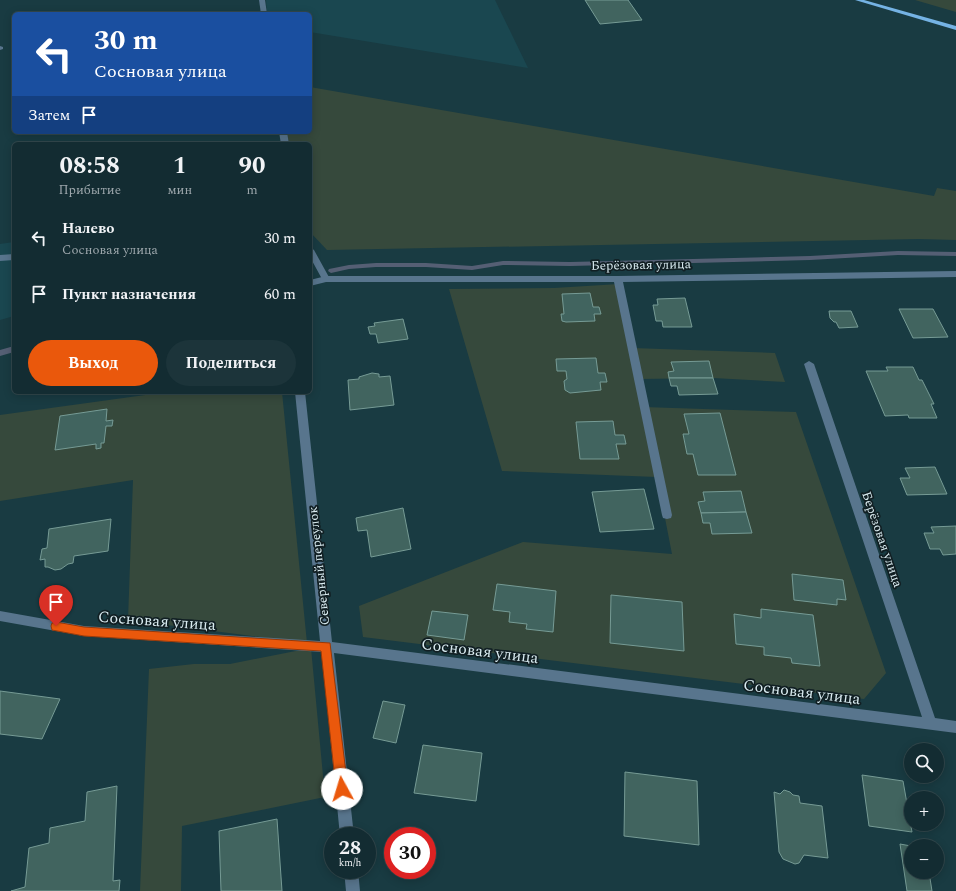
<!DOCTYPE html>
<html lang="ru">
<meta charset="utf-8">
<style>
:root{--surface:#132c32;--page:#1c343a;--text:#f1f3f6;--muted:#9da7ac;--line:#32484d;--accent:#ea580c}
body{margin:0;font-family:Spectral,serif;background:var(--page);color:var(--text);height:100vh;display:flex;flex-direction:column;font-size:15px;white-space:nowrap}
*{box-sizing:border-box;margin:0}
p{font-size:13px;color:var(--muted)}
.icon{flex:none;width:22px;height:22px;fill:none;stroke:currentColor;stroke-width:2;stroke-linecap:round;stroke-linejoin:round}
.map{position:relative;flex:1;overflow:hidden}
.sheet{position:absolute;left:12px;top:142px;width:300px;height:252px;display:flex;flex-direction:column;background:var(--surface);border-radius:6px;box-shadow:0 2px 10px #0003,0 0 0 1px var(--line)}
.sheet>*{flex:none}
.guide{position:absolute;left:12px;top:12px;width:300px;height:122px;border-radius:6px;box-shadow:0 2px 10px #0003,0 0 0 1px var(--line);background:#1a4fa0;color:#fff;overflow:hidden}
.buttons{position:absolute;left:904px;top:743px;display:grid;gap:8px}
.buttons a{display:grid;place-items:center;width:40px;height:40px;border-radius:50%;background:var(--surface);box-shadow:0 2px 10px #0003,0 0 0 1px var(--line);font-size:20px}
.speed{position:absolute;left:324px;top:827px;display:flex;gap:8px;font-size:20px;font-weight:700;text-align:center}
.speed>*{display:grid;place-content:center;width:52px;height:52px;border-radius:50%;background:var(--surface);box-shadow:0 2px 10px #0003,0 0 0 1px var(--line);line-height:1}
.speed small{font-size:10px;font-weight:400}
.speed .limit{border:6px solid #d22;background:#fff;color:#111}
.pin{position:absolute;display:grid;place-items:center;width:34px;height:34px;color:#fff;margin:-41px -17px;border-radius:50% 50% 50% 0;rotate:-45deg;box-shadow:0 0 4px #0007}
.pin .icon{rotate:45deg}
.me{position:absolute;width:44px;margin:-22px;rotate:354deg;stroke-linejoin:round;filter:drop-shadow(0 0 3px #0008)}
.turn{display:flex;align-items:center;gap:14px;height:84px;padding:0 16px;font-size:18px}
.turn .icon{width:52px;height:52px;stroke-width:2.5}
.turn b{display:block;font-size:28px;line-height:34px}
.then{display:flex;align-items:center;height:38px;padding:0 16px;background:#0003;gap:8px;font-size:15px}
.eta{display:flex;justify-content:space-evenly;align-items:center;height:68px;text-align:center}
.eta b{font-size:24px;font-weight:700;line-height:28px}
.primary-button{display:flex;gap:8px;margin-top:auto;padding:8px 16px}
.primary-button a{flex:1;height:46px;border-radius:24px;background:var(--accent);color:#fff;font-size:16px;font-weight:700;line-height:46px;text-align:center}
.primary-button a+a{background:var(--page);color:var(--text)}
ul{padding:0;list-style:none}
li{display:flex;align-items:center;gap:12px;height:56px;padding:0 16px}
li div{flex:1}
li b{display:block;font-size:15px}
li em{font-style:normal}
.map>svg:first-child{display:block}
</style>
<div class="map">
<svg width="956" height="891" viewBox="0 0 956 891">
<rect width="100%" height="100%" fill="#193b42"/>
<g fill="#1a4750">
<polygon points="266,0 495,0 528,68 310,32 310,14 267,14"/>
<polygon points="14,242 14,316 0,320 0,244"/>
</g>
<g fill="#36493c">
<polygon points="915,0 956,0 956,12"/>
<polygon points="310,87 934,196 937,188 956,191 956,240 919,239 327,250 310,232 310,144 289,144 287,132 310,132"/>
<polygon points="619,284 632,348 775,353 785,382 713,378 638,379 643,407 796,412 886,673 864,699 363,637 359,606 523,542 672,554 657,477 502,471 449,289 554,288"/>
<polygon points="167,392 282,392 307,643 128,620 133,480 0,501 0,415"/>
<polygon points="311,648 325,797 182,826 181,891 140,891 149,669 194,664 230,664"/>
</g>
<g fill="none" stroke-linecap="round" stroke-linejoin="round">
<g fill="#555f74" fill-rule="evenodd">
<polygon points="898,251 956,252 956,256 898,255 810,260 570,266 503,265 472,270 426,267 376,267 349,269 331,273 328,271 329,269 349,265 376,263 426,263 472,266 503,261 570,262 810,256"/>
<polygon points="14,346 14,352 0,356 0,350"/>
</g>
</g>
<g fill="#41645f" stroke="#769b95">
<polygon points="585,0 628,0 642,20 600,24"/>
<polygon points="590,293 593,307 599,307 601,314 594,314 595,321 566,322 562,321 561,314 564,314 562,294"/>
<polygon points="685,298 692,327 663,327 662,321 656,321 653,305 658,305 657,299"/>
<polygon points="899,309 933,309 948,337 913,338"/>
<polygon points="829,311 851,311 858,327 839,328 836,322 834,322 830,318"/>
<polygon points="403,319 408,339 378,343 376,334 370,334 368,327 375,326 374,323"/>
<polygon points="596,358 598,373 605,373 607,382 600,382 601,390 570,393 565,390 564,381 567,379 566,371 557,371 556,359"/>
<polygon points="709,361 713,378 669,378 668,372 674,371 671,362"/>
<polygon points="886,367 913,367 919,380 922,380 934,404 931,404 937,418 909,418 908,415 885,416 866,371 888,371"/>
<polygon points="372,373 379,374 379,377 390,376 394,405 350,410 348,380 359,379 359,377"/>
<polygon points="669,378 713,378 718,394 679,395 677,386 671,386"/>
<polygon points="107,409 106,421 113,420 112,426 106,426 104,443 101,443 101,448 96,449 96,444 55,450 60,416"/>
<polygon points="720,413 736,475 698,475 693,454 687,454 683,434 689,434 684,414"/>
<polygon points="613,421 615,435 624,435 626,444 616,444 619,459 580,459 576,422"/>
<polygon points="935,467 947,494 907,495 900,478 910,478 905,468"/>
<polygon points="644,489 654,529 600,532 592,492"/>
<polygon points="741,491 746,512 701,513 698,502 705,501 703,492"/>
<polygon points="403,508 411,549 371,557 367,530 358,531 356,518"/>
<polygon points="746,512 752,533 712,534 710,523 703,523 701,513"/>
<polygon points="111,519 108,551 74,556 73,563 68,564 61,569 55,570 48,567 45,567 45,559 40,560 42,549 47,548 49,529"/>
<polygon points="956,526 956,554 943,555 940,549 930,549 924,533 934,533 931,527"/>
<polygon points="792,574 843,580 846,600 837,599 837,605 794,600"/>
<polygon points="497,584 556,591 553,632 526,629 527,624 509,622 510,612 493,610"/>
<polygon points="611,595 682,602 684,651 610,643"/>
<polygon points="761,609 813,615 820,666 792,663 791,658 764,655 764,647 736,644 734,614 761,618"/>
<polygon points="432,611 468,615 464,640 427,635"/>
<polygon points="0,691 60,699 42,739 0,734"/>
<polygon points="383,701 405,705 396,743 373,738"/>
<polygon points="423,745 482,753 476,801 414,793"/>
<polygon points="625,772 697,781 699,845 624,836"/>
<polygon points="862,775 903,781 912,832 869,826"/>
<polygon points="117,786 113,881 120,880 119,891 11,891 25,887 29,848 49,843 50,828 85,821 87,792"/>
<polygon points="784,790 790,792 793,795 799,796 800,803 822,806 828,858 804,855 799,863 795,864 783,859 779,852 774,792 780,794"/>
<polygon points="277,819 282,891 221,891 219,831"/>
<polygon points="900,844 911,846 911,872 929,872 932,891 907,891"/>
</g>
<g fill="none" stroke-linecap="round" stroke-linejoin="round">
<g fill="#58758d" fill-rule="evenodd">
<polygon points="259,0 265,0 267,14 261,14"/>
<polygon points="279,132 287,132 289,144 281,144"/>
<polygon points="310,247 314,250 330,279 329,281 323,281 322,279 310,257"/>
<polygon points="14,254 14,260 0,261 0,255"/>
</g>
<g fill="#58758d" fill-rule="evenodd">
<polygon points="0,46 3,47 3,49 0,50"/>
<polygon points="956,271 956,277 623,282 672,515 671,518 667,519 663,518 662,515 614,282 326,282 310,286 310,280 326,276 618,276"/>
<polygon points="809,361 814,364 935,718 956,721 956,733 334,653 354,836 340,836 322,652 84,636 0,621 0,611 84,626 320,641 295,392 305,392 332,642 922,717 804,364"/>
<polygon points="344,870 358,870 360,891 346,891"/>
</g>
<polygon fill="#75b3e4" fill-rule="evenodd" points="855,0 864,0 956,26 956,30"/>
</g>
<polygon fill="#ea580c" stroke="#983908" points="56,622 84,627 330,643 348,789 346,793 342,795 338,793 336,789 321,651 84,636 52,630 51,626 52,623"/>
<g text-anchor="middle" stroke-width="3.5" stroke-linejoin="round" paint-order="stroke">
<g font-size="13" fill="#d9ebf0" stroke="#111f23">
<text transform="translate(641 264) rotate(-1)" y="5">Берёзовая улица</text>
<text transform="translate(883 539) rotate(71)" y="5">Берёзовая улица</text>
<text transform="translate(318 566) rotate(-96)" y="5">Северный переулок</text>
</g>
<g font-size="16" fill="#d9ebf0" stroke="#111f23">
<text transform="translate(157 620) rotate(4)" y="6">Сосновая улица</text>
<text transform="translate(480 650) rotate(7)" y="6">Сосновая улица</text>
<text transform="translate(802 691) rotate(7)" y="6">Сосновая улица</text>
</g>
</g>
</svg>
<div class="buttons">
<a><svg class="icon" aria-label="search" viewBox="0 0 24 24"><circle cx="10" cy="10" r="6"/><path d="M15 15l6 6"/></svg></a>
<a>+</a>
<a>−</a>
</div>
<div class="speed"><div>28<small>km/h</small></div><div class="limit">30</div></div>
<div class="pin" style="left:56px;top:626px;background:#d93025"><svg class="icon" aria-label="arrive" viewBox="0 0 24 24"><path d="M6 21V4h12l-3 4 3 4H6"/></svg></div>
<svg class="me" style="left:342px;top:789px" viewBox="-20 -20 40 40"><circle r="19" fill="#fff"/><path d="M0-13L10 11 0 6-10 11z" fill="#ea580c"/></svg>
<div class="guide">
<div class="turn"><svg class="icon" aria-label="left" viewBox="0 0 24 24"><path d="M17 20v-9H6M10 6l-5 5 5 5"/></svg><div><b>30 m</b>Сосновая улица</div></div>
<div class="then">Затем<svg class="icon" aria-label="arrive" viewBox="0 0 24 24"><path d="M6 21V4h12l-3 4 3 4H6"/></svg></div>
</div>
<section class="sheet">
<div class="eta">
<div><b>08:58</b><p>Прибытие</p></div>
<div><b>1</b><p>мин</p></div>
<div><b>90</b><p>m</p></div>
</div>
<ul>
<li><svg class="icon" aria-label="left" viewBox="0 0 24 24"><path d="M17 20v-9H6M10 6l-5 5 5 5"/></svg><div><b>Налево</b><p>Сосновая улица</p></div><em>30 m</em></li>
<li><svg class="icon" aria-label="arrive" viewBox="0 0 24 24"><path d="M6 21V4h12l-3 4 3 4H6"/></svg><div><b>Пункт назначения</b></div><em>60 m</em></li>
</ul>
<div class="primary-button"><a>Выход</a><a>Поделиться</a></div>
</section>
</div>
